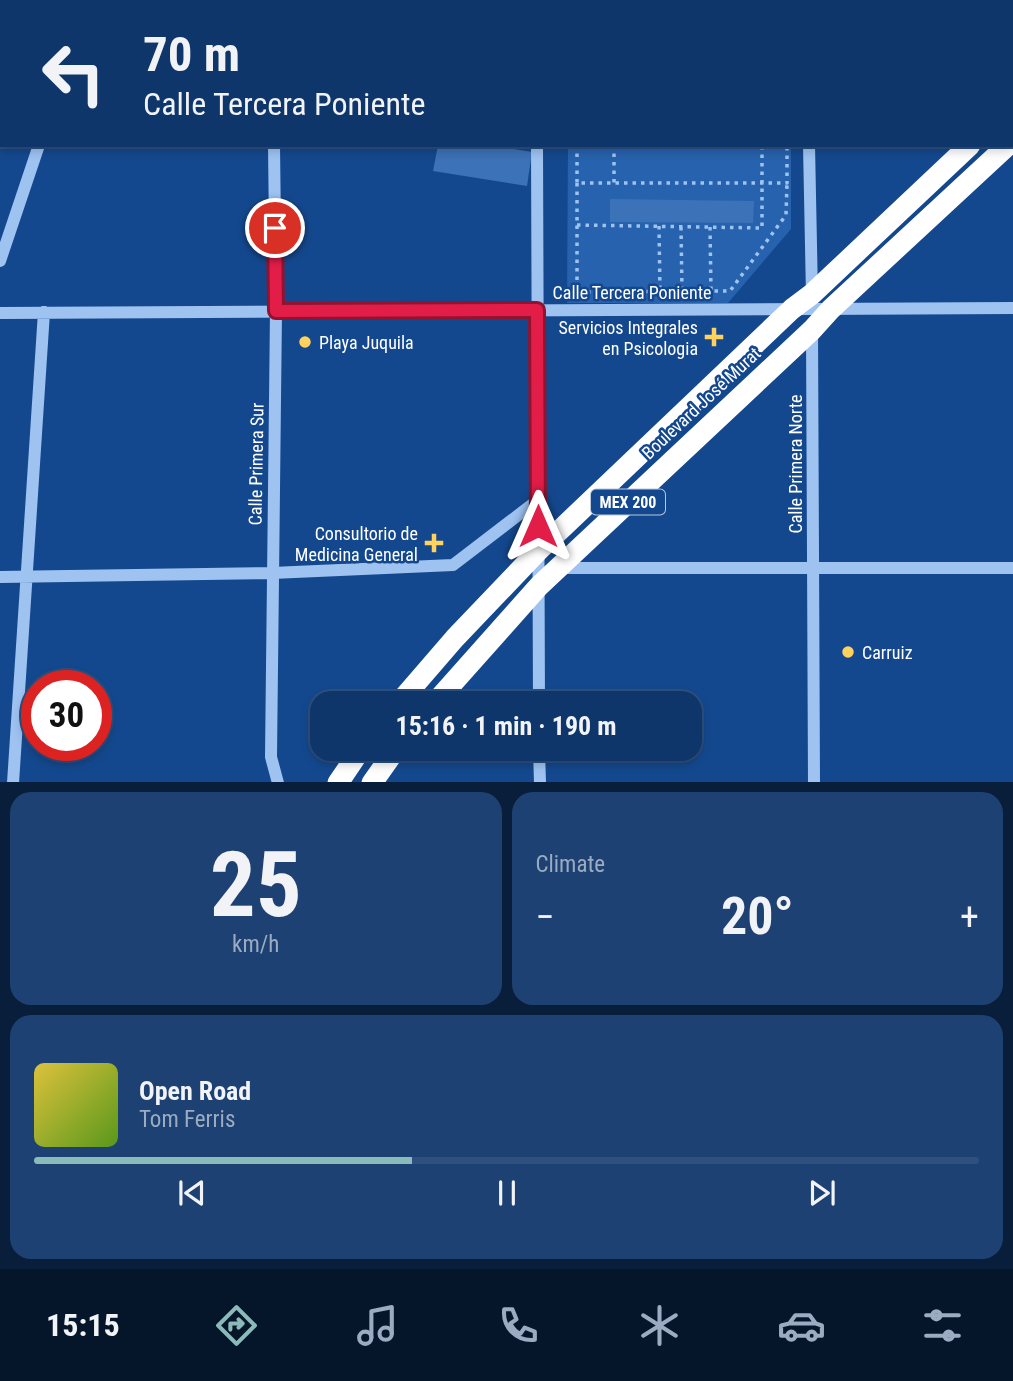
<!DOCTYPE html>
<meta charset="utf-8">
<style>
:root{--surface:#0f366a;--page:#1d4172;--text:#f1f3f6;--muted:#9babc1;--line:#2f507e;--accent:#8bbbb9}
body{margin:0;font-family:"Roboto Condensed",sans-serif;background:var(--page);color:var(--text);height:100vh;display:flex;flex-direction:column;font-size:26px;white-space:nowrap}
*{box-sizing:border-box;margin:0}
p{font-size:23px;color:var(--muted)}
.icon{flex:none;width:38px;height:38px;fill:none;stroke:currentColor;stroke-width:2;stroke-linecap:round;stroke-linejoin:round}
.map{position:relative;height:782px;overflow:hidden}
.details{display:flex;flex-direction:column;gap:10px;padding:10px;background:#081e3a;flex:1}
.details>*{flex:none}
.hud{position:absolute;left:0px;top:0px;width:1013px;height:147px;box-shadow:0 4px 10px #0003,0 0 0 2px var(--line);background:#0f366a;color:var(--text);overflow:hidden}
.speed{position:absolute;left:21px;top:670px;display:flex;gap:14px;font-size:35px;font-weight:700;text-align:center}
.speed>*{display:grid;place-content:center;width:91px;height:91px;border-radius:50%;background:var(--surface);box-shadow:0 4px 10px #0003,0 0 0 2px var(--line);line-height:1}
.speed .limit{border:10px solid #d22;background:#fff;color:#111}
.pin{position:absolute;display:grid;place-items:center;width:60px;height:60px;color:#fff;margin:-30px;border:4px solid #fff;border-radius:50%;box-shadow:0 2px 7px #0007}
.me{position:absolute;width:77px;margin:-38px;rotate:0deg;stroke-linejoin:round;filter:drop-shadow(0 0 5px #0008)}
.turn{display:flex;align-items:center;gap:24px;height:147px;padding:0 28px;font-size:32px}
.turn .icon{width:91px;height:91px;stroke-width:2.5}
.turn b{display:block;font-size:49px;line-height:60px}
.big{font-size:52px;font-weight:700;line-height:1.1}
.details .widget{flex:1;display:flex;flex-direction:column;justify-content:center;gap:10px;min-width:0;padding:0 24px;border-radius:21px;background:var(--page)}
.details .dial{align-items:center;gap:0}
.dial b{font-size:91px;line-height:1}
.song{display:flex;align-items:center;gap:21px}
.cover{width:84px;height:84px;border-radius:10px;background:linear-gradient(135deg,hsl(50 70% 55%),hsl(90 70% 35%))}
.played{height:7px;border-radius:4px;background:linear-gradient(90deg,var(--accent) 40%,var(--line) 40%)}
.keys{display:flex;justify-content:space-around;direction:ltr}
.heat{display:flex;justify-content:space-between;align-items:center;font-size:38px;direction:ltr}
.details .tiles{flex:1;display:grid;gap:10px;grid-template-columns:1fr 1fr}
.widget:last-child{grid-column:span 2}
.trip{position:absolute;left:310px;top:691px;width:392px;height:70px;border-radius:21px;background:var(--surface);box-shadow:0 4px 10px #0003,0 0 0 2px var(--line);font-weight:700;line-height:70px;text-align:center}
.dock{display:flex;height:112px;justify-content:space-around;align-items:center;background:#06162a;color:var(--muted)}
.dock .icon{width:49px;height:49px}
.dock .current{color:var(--accent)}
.dock b{font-size:32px;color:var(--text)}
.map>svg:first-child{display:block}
.green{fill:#2662ad}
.building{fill:#3c72b7}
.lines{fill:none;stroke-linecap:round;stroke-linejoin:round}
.path{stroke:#9ec3f1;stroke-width:3.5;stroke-dasharray:3.5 5;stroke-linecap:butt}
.minor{stroke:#9ec3f1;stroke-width:12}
.highway{stroke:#fff;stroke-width:21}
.route-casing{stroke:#92132f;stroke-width:18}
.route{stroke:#e11d48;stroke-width:12}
.poi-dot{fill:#ffd15d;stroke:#14488e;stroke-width:2.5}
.labels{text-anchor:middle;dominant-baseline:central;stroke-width:5;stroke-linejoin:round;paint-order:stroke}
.shield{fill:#14488e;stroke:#b8c8dd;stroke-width:2}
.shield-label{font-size:16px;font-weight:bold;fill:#fff}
.street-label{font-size:18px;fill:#fff;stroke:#14488e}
.poi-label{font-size:18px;fill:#fff;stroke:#14488e;text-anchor:end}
</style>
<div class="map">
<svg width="1013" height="783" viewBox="0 0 1013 783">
<rect width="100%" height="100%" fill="#14488e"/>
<path class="green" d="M568,0H791V2H568Z
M568,145H791V229L728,303H567Z"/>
<path class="building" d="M438,145H490L532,152L527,186L433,171Z
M610,199L754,201L753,223L610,222Z"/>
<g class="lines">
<path class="path" d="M673,0V2
M713,0V2
M759,0V2
M578,2V0
M606,2V0
M788,2V0
M577,145V183H787V145
M614,145V183
M577,183V292L730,291L786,215L787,183
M577,225L762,228V145
M659,226L660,292
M681,227L682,291
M710,227L711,291"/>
<path class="minor" d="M272,0V2
M536,0V2
M807,0L808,2
M145,2L148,0
M274,145L276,311L271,757L278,783
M537,145L539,704
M809,145L812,296
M0,261L39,145
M0,313L1013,308
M812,328L814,783
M558,568H1013
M0,577L272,573L453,565L538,500
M539,749L540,783
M13,783L44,312"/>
<path class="highway" d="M1012,106L1013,105
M398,704L455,638L538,551L792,309L812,294L970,145
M434,704L539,586L812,330L831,309L1008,145
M338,783L361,749
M372,783L396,749"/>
</g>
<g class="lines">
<g class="route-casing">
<path id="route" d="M275,228L276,311L537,310L538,526"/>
</g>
<use href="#route" class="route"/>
</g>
<g class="poi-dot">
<path d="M710.5 326.5h7v7h7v7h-7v7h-7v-7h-7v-7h7z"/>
<circle cx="305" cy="342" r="7"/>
<path d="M430.5 532.5h7v7h7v7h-7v7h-7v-7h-7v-7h7z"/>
<circle cx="848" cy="652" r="7"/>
</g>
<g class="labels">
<rect class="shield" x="591" y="489.5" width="74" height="25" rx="5"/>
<g class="shield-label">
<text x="628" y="502">MEX 200</text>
</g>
<g class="street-label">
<text x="632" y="292">Calle Tercera Poniente</text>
<text transform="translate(701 403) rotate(-43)">Boulevard José Murat</text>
<text transform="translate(256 464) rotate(-89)">Calle Primera Sur</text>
<text transform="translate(795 464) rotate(-90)">Calle Primera Norte</text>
</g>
<g class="poi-label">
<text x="698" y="327">Servicios Integrales<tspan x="698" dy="21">en Psicologia</tspan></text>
<text x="319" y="342" text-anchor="start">Playa Juquila</text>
<text x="418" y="533">Consultorio de<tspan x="418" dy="21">Medicina General</tspan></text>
<text x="862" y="652" text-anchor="start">Carruiz</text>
</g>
</g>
</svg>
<div class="speed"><div class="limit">30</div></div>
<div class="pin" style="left:275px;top:228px;background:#d93025"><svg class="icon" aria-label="arrive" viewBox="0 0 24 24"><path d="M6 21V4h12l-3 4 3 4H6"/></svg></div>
<svg class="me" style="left:538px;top:526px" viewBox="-20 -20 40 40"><path d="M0-17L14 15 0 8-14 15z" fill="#e11d48" stroke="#fff" stroke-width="4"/></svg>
<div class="trip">15:16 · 1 min · 190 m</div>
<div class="hud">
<div class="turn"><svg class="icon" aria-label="left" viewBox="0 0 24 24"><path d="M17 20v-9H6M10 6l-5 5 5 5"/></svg><div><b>70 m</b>Calle Tercera Poniente</div></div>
</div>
</div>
<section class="details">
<div class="tiles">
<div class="widget dial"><b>25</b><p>km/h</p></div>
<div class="widget"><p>Climate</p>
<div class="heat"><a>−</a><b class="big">20°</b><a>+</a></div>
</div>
<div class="widget">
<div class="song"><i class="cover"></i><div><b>Open Road</b><p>Tom Ferris</p></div></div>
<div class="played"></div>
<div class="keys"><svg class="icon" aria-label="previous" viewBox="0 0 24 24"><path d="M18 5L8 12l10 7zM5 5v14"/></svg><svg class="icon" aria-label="pause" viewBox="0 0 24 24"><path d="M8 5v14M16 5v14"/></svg><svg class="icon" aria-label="next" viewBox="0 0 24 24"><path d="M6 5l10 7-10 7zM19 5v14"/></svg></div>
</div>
</div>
</section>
<nav class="dock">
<b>15:15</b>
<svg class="icon current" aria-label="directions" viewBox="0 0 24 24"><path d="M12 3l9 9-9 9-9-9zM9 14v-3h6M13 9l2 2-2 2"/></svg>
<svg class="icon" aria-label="music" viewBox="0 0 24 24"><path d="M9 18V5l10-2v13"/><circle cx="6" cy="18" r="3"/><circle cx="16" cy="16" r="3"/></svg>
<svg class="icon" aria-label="phone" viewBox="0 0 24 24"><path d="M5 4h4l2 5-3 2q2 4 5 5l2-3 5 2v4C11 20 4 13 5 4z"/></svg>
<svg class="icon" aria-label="climate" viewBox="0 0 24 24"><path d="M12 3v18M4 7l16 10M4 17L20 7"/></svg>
<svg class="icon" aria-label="car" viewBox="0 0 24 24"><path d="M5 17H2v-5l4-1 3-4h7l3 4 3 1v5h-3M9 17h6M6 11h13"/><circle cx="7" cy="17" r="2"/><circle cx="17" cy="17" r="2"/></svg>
<svg class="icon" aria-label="filters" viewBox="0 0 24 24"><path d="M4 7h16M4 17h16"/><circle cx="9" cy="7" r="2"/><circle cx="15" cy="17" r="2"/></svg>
</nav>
